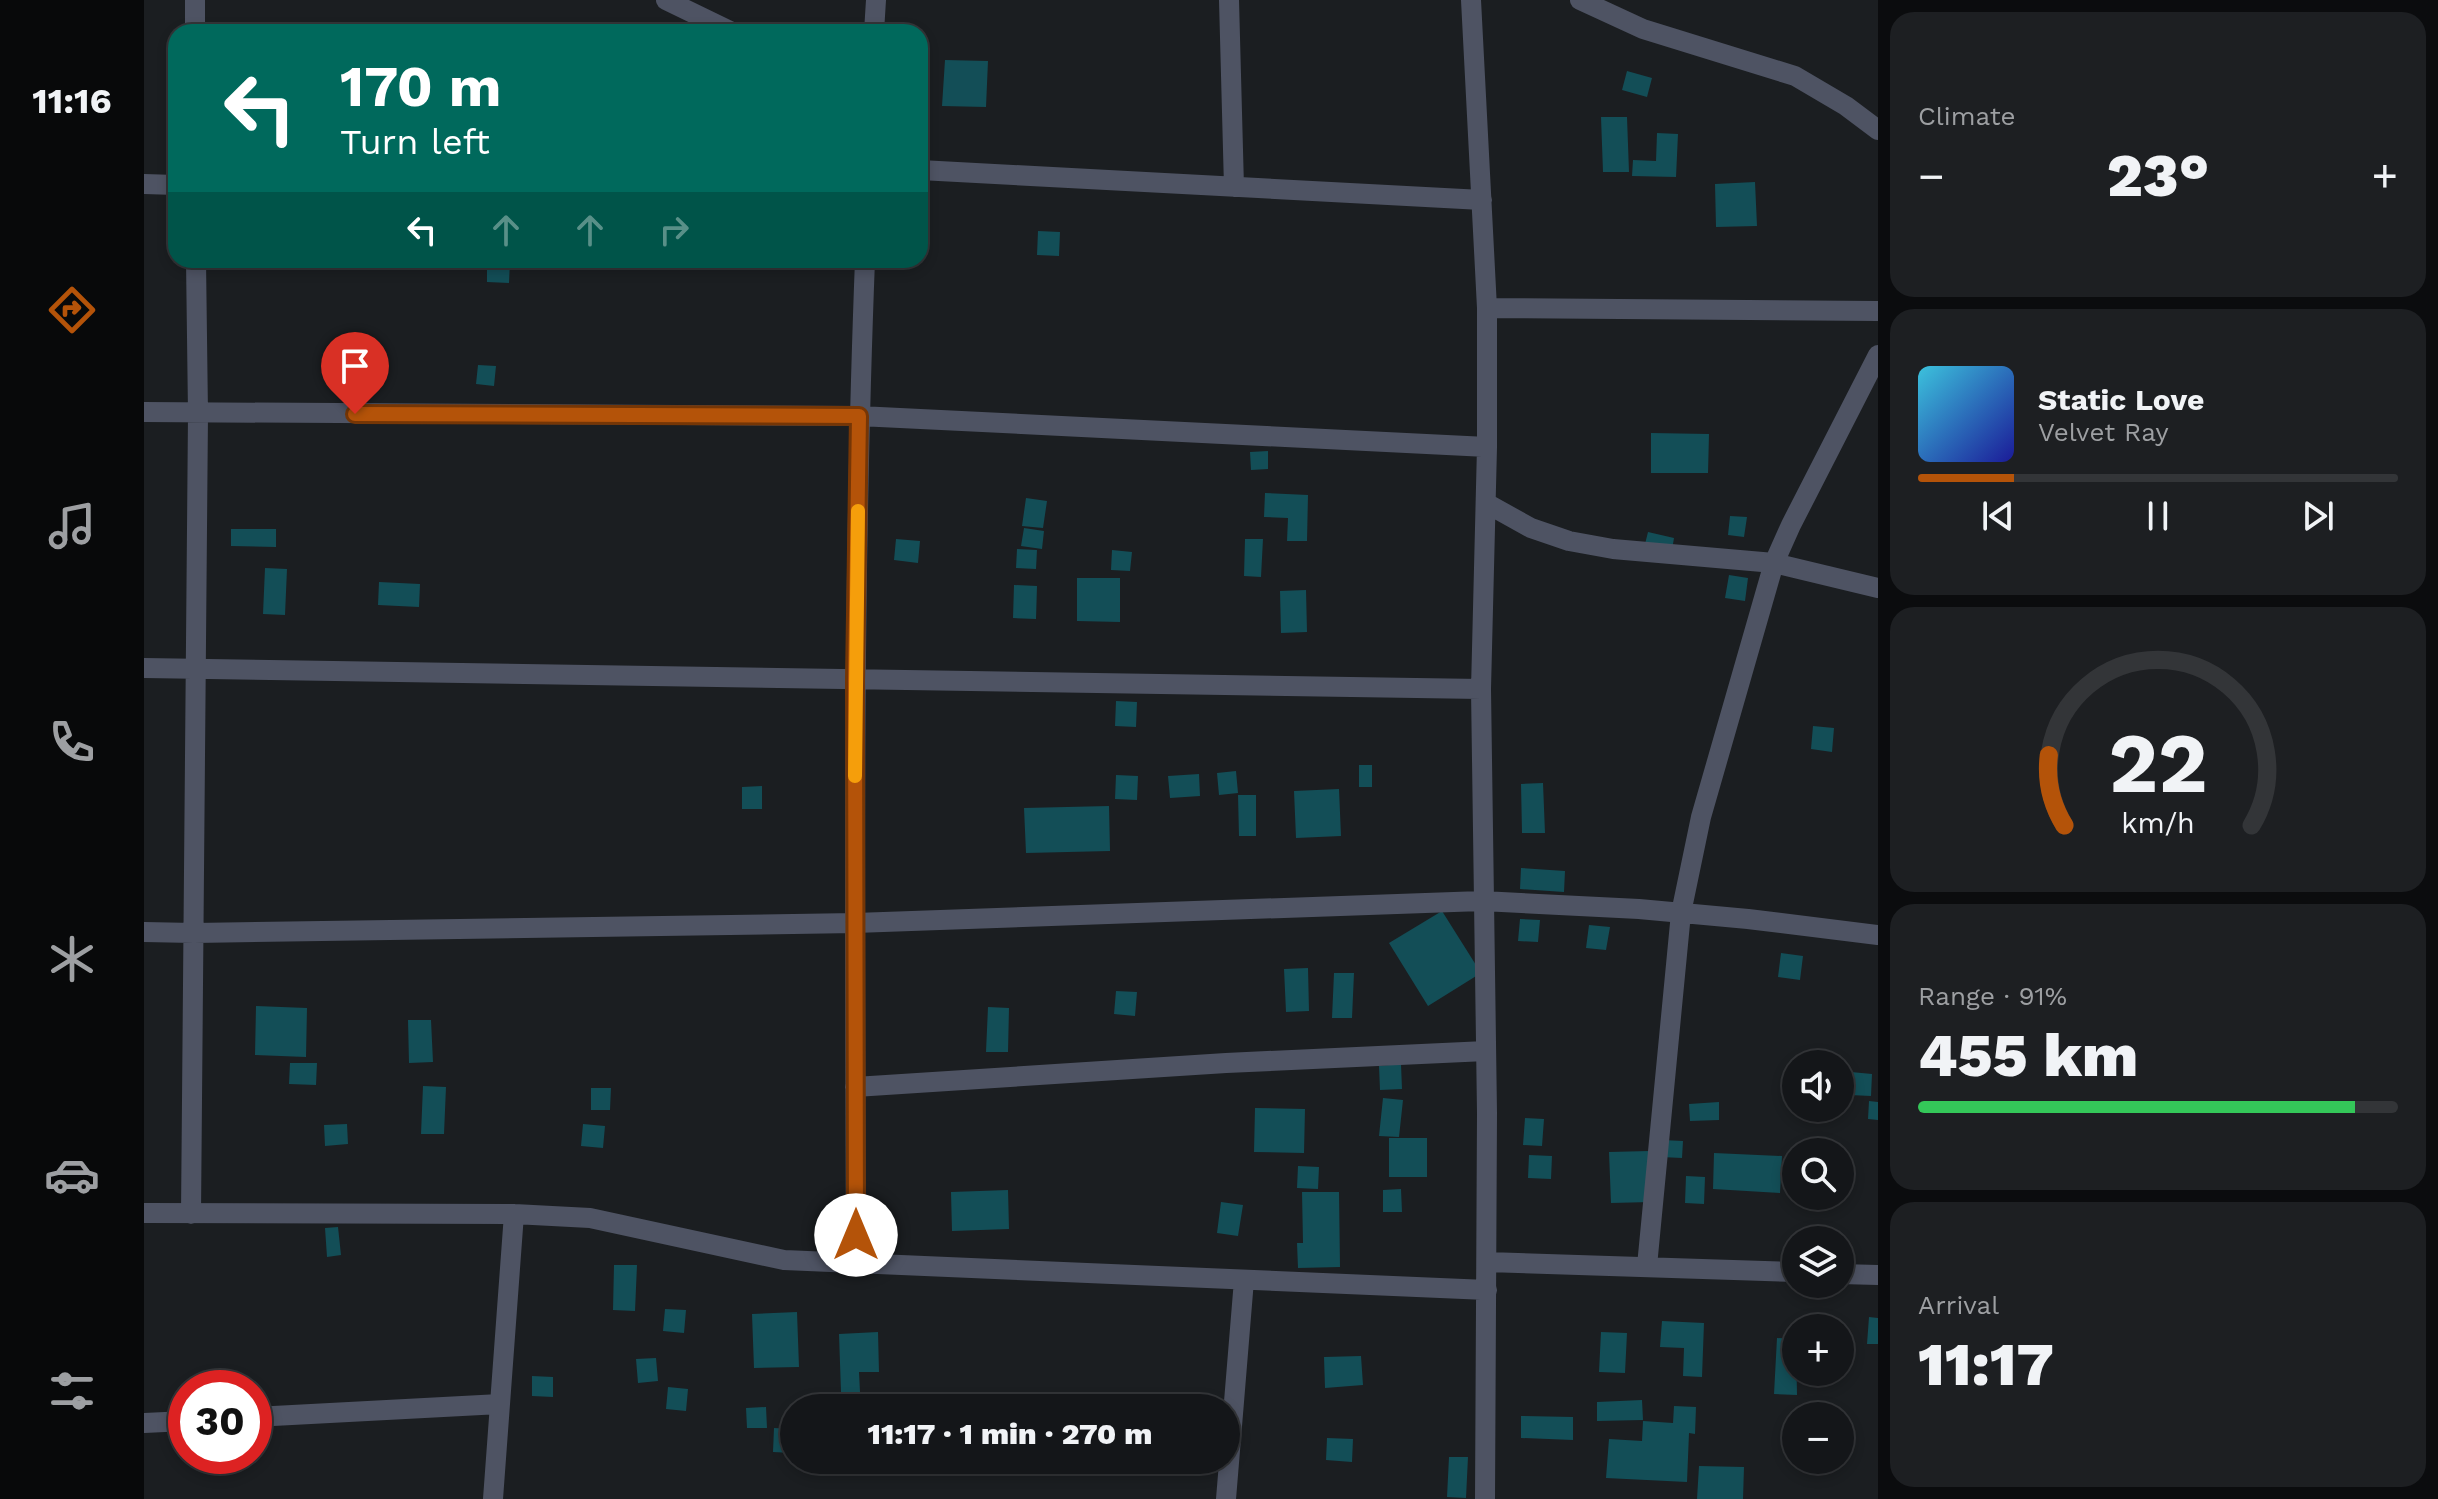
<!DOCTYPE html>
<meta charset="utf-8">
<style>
:root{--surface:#141619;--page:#1d1f22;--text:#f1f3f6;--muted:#9d9fa2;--line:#333538;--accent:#b45309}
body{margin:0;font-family:"Work Sans",sans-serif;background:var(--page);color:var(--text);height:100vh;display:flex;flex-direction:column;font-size:30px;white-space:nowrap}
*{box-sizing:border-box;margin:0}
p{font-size:26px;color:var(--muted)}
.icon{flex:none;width:44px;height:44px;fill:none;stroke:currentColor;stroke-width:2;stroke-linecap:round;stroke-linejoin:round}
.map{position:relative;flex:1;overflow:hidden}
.side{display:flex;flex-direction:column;gap:12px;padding:12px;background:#0b0c0e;width:560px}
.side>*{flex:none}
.top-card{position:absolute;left:24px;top:24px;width:760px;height:244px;border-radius:24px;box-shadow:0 4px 12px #0003,0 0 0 2px var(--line);background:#00695c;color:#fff;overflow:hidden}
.tools{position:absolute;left:1638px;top:1050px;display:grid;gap:16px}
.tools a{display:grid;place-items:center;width:72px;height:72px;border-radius:50%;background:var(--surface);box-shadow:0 4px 12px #0003,0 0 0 2px var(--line);font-size:40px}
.speed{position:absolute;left:24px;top:1370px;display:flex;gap:16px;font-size:40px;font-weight:700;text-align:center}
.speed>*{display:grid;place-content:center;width:104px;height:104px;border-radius:50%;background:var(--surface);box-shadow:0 4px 12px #0003,0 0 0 2px var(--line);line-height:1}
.speed .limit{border:12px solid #d22;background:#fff;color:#111}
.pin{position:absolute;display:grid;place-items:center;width:68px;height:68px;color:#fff;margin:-82px -34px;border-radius:50% 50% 50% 0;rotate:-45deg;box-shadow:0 0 8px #0007}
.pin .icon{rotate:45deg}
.me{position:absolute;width:88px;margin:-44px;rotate:0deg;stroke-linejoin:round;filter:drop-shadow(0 0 6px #0008)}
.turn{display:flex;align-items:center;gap:28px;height:168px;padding:0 40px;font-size:36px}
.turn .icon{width:104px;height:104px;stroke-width:2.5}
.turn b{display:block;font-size:56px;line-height:68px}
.lanes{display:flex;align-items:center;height:76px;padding:0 40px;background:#0003;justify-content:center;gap:40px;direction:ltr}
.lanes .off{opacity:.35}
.big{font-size:60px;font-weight:800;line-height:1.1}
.side .tile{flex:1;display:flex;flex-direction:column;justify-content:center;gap:12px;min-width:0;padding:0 28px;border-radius:24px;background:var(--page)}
.side .dial{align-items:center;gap:0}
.dial svg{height:208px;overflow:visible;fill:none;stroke:var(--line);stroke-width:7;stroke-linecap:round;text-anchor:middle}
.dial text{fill:var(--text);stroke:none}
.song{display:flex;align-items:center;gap:24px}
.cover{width:96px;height:96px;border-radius:12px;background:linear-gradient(135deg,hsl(190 70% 55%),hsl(240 70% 35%))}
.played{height:8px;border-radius:4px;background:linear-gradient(90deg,var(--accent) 20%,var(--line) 20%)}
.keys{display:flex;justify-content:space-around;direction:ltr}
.heat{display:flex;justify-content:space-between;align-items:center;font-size:44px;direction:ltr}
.charge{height:12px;border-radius:6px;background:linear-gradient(90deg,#34c759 91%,var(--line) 0)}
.trip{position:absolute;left:636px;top:1394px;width:460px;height:80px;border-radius:40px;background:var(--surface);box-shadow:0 4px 12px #0003,0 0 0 2px var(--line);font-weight:800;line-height:80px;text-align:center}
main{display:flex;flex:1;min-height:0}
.tabs{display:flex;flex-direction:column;width:144px;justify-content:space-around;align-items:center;background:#08090a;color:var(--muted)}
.tabs .icon{width:56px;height:56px}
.tabs .current{color:var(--accent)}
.tabs b{font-size:36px;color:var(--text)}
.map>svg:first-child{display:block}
.building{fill:#134e57}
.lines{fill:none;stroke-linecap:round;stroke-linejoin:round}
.street{stroke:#4e5363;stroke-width:20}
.route-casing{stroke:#753606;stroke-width:20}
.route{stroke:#b45309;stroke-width:14}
.slow{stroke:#f59e0b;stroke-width:14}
</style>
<main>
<nav class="tabs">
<b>11:16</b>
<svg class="icon current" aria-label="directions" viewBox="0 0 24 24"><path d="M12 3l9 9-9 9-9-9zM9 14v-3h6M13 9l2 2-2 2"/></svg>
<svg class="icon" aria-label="music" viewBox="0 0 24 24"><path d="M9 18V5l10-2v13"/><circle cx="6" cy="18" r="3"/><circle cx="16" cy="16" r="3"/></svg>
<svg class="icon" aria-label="phone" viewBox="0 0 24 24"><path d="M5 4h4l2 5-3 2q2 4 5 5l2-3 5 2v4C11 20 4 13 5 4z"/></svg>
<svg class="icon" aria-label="climate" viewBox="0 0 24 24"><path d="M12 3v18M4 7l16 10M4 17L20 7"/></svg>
<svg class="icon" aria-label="car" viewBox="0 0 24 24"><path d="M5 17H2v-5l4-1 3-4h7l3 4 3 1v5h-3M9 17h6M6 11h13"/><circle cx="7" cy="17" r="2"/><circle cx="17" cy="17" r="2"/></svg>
<svg class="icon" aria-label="filters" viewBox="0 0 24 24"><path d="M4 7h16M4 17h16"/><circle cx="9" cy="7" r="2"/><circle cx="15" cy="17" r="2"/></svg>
</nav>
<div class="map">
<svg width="1734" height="1499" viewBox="0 0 1734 1499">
<rect width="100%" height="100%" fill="#1b1e21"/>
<path class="building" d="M801,60L844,61L842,107L798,106Z
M1483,71L1508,78L1503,97L1478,90Z
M1457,117H1483L1485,172H1459Z
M1513,133L1534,134L1532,177L1488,176L1489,160L1512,161Z
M1611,182L1613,226L1572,227L1571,184Z
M894,231L916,232L915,256L893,255Z
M343,261H366L365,283L343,282Z
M334,365L352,366L350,386L332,384Z
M1507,433L1565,434L1564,473H1507Z
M1124,451V469L1107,470L1106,452Z
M1121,493L1164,495L1163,541H1143L1144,518L1120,517Z
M882,498L903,501L899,528L878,526Z
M1586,516L1603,517L1600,537L1584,535Z
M880,528L900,531L898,549L877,546Z
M87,529H132V547L87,546Z
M1504,532L1530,538L1528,550L1501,544Z
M752,539L776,541L774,563L750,560Z
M1101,539H1119L1117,577L1100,576Z
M873,549L893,550L892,569L872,568Z
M968,550L988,552L986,571L967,570Z
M121,568L143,569L141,615L119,614Z
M1585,575L1604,578L1601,601L1581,598Z
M933,578H976V622L933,621Z
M235,582L276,584L275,607L234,605Z
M870,585L893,586L892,619L869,618Z
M1162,590L1163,632L1137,633L1136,591Z
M972,701L993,702L992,727L971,726Z
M1669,726L1690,728L1688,752L1667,749Z
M1215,765H1228V787H1215Z
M1092,771L1094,793L1075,795L1073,773Z
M1055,774L1056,796L1026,798L1024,776Z
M972,775L994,776L993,800L971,799Z
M1399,783L1401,833H1378L1377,784Z
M618,786V809H598V787Z
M1195,789L1197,836L1152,838L1150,791Z
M1094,795H1112V836H1095Z
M965,806L966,851L882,853L880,808Z
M1377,868L1421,871L1420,892L1376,889Z
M1298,911L1337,973L1284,1006L1245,943Z
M1376,919L1396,920L1394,942L1374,941Z
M1445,925L1466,927L1462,950L1442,948Z
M1637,953L1659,956L1656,980L1634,977Z
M1164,968L1165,1011L1142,1012L1140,969Z
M1190,973H1210L1208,1018H1188Z
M972,991L993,992L991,1016L970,1014Z
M112,1006L163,1008L162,1057L111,1055Z
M844,1007L865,1008L864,1052H842Z
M264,1020H287L289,1062L265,1063Z
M146,1063H173L172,1085L145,1084Z
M1257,1064L1258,1089L1236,1090L1235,1066Z
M1707,1072L1728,1074L1727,1096L1706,1095Z
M279,1086L302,1087L300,1134H277Z
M447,1088H467L466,1110H447Z
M1239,1098L1259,1100L1255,1137L1235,1136Z
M1725,1101L1734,1102V1120L1724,1119Z
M1575,1102V1120L1546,1121L1545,1104Z
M1111,1108L1161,1109L1160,1153L1110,1152Z
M1381,1118L1400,1119L1398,1146L1379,1145Z
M203,1124L204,1144L181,1146L180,1125Z
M439,1124L461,1126L459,1148L437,1146Z
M1245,1138H1283V1177H1245Z
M1518,1140L1539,1141L1538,1158L1517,1157Z
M1505,1151L1507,1202L1467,1203L1465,1152Z
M1570,1153L1638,1156L1636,1193L1569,1189Z
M1385,1155L1408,1156L1407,1179L1384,1178Z
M1154,1166L1175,1167L1174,1189L1153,1188Z
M1542,1176L1561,1177L1560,1204L1541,1203Z
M1257,1189L1258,1212H1239V1190Z
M864,1190L865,1229L808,1231L807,1192Z
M1158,1192H1195L1196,1267L1154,1268L1153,1243H1159Z
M1077,1202L1099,1205L1094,1236L1073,1233Z
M194,1227L197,1255L183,1257L181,1228Z
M470,1265H493L491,1311L469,1310Z
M521,1309L542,1310L540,1333L519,1331Z
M653,1312L655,1367L610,1368L608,1314Z
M1725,1317L1734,1318V1344H1723Z
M1518,1321L1560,1323L1558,1377L1539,1376L1540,1348L1516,1347Z
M734,1332L735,1372H715L716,1392H697L695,1334Z
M1457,1332L1483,1333L1481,1373L1455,1372Z
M1633,1338L1652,1339L1653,1395L1630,1394Z
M1217,1356L1219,1385L1181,1388L1180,1357Z
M512,1358L514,1381L494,1383L492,1359Z
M388,1376L409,1377V1397L388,1396Z
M524,1387L544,1389L542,1411L522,1409Z
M1498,1400L1499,1420L1453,1421V1402Z
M1530,1406L1552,1407L1551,1434L1545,1433L1543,1482L1462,1478L1465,1439L1498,1441L1499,1421L1529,1423Z
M622,1407L623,1428H603L602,1408Z
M1377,1416L1429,1417V1440L1377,1438Z
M630,1428L649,1429L648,1453L629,1452Z
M1183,1438L1209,1439L1208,1462L1182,1460Z
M1305,1457H1324L1322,1498L1303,1497Z
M1555,1466L1600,1467L1599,1499H1553Z"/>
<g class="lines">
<path class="street" d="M522,0L588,32
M1085,0L1090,187
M1327,0L1343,308V447L1337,689L1343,1113L1341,1499
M1436,0L1499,29L1651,76L1702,106L1734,130
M51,32V0
M730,32L732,0
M776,170L1338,200
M0,184L32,185
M1343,308L1734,311
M0,412L715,416L1343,447
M1342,503L1387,528L1425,541L1469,549L1630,563L1734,588
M0,668L1337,689
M0,932L50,933L711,923L1338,901L1495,909L1604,919L1734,935
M711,1087L1082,1063L1342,1051
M0,1213L370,1214L446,1218L640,1260L1343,1290
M47,1214L54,414L52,260
M1343,1262L1652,1272
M712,1264C711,929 708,595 721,260
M1503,1266L1537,913L1557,817L1630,563L1647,525L1734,355
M1696,1274L1734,1275
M110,1417L356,1404
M0,1423L42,1421
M349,1499L370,1214
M1082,1499L1100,1280"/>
</g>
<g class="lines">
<g class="route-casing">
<path id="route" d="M211,414L715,416L711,680L712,1235"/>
</g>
<use href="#route" class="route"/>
<path class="slow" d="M711,776L714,511"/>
</g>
</svg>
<div class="tools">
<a><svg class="icon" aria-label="sound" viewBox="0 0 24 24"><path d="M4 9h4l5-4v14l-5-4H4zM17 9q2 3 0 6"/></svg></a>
<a><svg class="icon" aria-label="search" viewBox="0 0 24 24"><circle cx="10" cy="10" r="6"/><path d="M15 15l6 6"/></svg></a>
<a><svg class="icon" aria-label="layers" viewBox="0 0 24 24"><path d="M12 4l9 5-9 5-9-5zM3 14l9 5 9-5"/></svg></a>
<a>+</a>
<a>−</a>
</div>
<div class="speed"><div class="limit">30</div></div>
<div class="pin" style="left:211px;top:414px;background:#d93025"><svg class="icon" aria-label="arrive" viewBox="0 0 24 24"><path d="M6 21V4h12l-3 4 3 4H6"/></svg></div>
<svg class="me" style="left:712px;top:1235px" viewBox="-20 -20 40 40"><circle r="19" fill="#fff"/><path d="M0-13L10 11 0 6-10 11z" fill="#b45309"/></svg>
<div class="trip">11:17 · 1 min · 270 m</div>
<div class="top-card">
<div class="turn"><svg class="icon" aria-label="left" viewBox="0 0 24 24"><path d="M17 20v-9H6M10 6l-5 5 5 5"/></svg><div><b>170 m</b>Turn left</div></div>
<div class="lanes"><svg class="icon" aria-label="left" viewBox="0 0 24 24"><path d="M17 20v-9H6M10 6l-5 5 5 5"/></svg><svg class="icon off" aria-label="ahead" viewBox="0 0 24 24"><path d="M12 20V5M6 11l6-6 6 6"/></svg><svg class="icon off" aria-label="ahead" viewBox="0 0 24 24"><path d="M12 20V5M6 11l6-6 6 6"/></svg><svg class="icon off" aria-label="right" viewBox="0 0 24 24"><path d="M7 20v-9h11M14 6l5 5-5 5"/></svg></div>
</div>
</div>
<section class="side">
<div class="tile"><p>Climate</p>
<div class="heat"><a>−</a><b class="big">23°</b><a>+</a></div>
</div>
<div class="tile">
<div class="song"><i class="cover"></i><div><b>Static Love</b><p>Velvet Ray</p></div></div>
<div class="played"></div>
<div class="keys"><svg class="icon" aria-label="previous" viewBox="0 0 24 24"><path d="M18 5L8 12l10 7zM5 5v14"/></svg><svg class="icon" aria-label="pause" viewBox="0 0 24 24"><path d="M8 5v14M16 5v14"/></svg><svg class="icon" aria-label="next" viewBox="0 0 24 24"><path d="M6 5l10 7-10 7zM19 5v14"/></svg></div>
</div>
<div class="tile dial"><svg viewBox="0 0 100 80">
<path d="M14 69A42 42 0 1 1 86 69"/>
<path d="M14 69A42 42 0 0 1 8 42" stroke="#b45309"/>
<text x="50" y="56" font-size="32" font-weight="700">22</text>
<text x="50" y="72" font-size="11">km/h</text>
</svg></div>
<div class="tile"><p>Range · 91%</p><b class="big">455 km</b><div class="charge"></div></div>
<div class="tile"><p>Arrival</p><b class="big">11:17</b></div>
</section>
</main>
